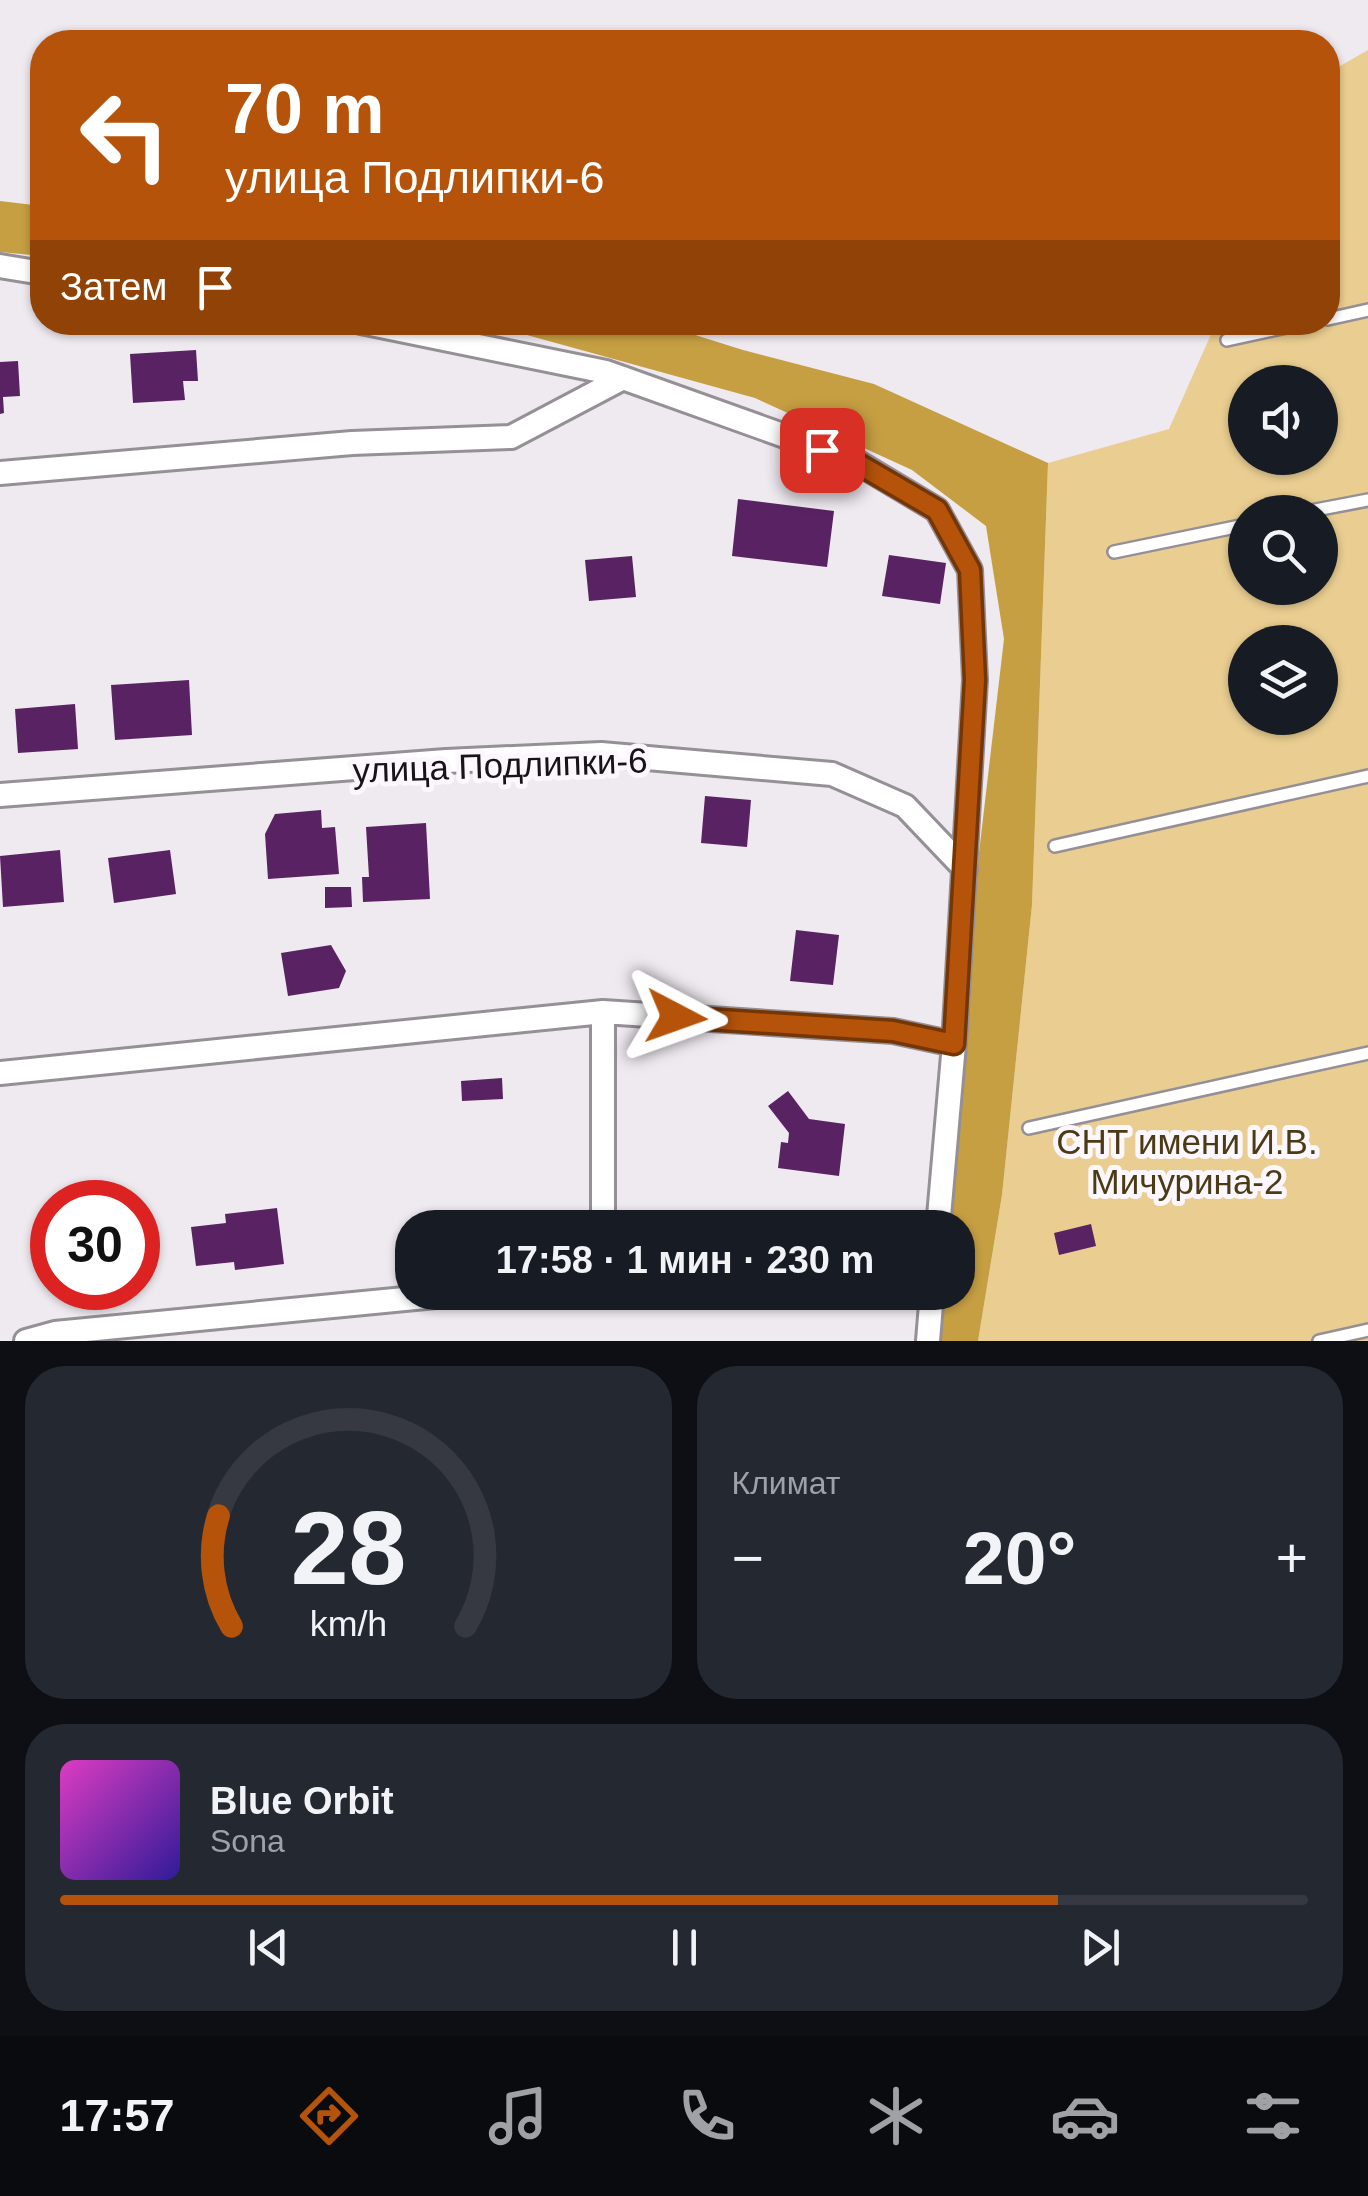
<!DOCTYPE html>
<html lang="ru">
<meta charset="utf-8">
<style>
:root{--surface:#171b24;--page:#242831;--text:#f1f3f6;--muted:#9ea1a6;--line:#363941;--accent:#b45309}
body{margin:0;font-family:Arial,sans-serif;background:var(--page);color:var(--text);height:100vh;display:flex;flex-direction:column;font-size:38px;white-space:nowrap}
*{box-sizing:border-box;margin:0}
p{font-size:32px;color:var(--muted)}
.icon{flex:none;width:55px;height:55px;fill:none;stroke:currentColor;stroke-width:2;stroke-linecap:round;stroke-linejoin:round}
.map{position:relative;height:1341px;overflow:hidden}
.panel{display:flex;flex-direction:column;gap:25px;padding:25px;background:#0d0f14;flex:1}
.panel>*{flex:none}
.top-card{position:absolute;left:30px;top:30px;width:1310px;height:305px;border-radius:40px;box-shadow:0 2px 8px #0004;background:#b45309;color:#fff;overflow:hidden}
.buttons{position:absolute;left:1228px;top:365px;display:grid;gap:20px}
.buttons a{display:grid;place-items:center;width:110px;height:110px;border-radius:50%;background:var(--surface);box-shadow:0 2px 8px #0004;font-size:50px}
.speed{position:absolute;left:30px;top:1180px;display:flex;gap:20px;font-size:50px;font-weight:700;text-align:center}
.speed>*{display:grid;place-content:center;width:130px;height:130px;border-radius:50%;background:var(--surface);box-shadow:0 2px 8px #0004;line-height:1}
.speed .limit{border:15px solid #d22;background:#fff;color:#111}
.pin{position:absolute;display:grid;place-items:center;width:85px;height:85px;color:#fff;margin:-42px;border-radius:20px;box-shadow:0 5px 15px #0006}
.me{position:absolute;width:110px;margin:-55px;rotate:94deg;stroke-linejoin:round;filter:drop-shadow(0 0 8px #0008)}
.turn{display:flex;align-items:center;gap:35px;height:210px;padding:0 30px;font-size:45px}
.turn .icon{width:130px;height:130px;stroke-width:2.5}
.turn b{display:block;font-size:70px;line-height:85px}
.then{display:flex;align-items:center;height:95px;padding:0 30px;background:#0003;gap:20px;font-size:38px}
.big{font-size:75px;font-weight:700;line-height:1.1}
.panel .card{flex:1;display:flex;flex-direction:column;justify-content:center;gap:15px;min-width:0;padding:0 35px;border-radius:40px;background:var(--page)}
.panel .dial{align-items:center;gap:0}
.dial svg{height:260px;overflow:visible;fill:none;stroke:var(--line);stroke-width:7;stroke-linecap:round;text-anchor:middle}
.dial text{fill:var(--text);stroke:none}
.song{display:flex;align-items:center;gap:30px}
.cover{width:120px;height:120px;border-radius:15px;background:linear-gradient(135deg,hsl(310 70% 55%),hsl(250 70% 35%))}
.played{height:10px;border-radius:5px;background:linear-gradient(90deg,var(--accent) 80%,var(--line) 80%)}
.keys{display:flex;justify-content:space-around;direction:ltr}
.heat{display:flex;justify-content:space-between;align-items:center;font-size:55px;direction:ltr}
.panel .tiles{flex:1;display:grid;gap:25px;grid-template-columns:1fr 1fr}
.card:last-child{grid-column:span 2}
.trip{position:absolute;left:395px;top:1210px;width:580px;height:100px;border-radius:40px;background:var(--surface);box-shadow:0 2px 8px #0004;font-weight:700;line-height:100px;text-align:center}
.menu{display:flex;height:160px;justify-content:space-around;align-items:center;background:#090b0e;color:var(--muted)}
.menu .icon{width:70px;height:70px}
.menu .selected{color:var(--accent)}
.menu b{font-size:45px;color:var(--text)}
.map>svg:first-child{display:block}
.green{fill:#eace91;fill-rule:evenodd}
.forest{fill:#c69f43}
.building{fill:#592262}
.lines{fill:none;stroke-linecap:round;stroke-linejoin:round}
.service-casing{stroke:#958f96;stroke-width:16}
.minor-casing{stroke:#958f96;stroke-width:28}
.service{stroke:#fff;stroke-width:11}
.minor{stroke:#fff;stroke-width:22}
.route-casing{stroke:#753606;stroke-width:25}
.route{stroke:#b45309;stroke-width:18}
.labels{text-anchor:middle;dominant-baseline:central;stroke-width:10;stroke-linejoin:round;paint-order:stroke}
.street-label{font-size:35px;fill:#161416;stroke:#fcf6fd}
.park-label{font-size:35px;fill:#4b3b14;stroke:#fcf6fd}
</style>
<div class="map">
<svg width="1368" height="1341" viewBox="0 0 1368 1341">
<rect width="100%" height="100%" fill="#efe9f0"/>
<path class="green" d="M1368,50V1341H978L1002,1195L1032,905L1048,463L1169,429L1216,323L1328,322V73ZM1245,382H1320V458H1245ZM1245,512H1320V588H1245ZM1245,642H1320V718H1245Z"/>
<path class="forest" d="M0,201L42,206V256L0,252Z
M456,323H657L743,350L874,384L1048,463L1032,905L1002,1195L978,1341H940L945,1293L958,1292V1228L950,1227L973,904L1004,639L986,526L912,470L755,398L516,332Z"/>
<path class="building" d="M196,350L198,381H183L185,400L133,403L130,354Z
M18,361L20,396L3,397L4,413L0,414V362Z
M738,499L834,511L827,567L732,556Z
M889,555L946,563L940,604L882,596Z
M632,556L636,597L589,601L585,560Z
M189,680L192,735L115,740L111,685Z
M75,704L78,749L18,753L15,709Z
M705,796L751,800L747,847L701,843Z
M321,810L322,828L335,827L339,874L268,879L265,834L275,814Z
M426,823L430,899L363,902L362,877H369L366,827Z
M60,850L64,902L3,907L0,856Z
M170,850L176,894L114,903L108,858Z
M325,887H351L352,907L325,908Z
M796,930L839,935L833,985L790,981Z
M331,945L346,971L339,988L288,996L281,953Z
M502,1078L503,1099L462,1101L461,1081Z
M788,1091L809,1119L845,1124L839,1176L778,1168L781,1142L788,1143L789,1133L768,1106Z
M277,1208L284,1264L235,1270L234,1262L196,1266L191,1227L226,1223L225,1214Z
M1091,1224L1096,1246L1059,1255L1054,1233Z"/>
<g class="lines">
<g class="service-casing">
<path id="service" d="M1328,319L1368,310
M1227,340L1309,322
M1305,512L1368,500
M1114,552L1245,525
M1055,846L1368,776
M1029,1128L1368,1053
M1319,1341L1368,1330"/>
</g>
<g class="minor-casing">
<path id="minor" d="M0,266L42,273
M361,322L606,372L855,461L937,510L970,570L975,680L954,1044L938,1228
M0,473L352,443L511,437L623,378
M0,795L446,761L601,754L832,774L905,806L965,869
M603,1012V1228
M0,1073L603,1012L893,1031L954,1044
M26,1341L55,1333L477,1292
M928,1341L932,1292"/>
</g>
<use href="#service" class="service"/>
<use href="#minor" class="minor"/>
</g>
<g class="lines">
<g class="route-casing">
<path id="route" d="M676,1017L893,1031L954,1044L975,680L970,570L937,510L855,462L822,450"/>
</g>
<use href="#route" class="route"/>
</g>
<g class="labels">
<g class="street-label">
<text transform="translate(500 765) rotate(-2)">улица Подлипки-6</text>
</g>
<g class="park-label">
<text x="1187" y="1141">СНТ имени И.В.<tspan x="1187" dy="40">Мичурина-2</tspan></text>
</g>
</g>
</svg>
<div class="buttons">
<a><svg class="icon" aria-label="sound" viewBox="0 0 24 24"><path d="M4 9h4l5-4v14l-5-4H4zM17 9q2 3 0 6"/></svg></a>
<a><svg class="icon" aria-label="search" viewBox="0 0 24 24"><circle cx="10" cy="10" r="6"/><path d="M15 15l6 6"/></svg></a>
<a><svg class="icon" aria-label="layers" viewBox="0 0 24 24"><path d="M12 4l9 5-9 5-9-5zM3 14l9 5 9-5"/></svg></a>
</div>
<div class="speed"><div class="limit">30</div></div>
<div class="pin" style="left:822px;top:450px;background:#d93025"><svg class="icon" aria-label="arrive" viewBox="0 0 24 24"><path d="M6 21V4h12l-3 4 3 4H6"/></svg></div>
<svg class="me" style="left:676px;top:1017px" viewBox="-20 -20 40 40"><path d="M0-17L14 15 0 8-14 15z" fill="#b45309" stroke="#fff" stroke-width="4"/></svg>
<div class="trip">17:58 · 1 мин · 230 m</div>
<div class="top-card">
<div class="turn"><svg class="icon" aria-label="left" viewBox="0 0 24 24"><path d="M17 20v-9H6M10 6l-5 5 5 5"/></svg><div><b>70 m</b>улица Подлипки-6</div></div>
<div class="then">Затем<svg class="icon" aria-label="arrive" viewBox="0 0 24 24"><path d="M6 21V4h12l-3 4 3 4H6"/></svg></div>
</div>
</div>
<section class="panel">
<div class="tiles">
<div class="card dial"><svg viewBox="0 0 100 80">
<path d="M14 69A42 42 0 1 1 86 69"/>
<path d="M14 69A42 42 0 0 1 10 35" stroke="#b45309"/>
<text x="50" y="56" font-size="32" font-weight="700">28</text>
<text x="50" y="72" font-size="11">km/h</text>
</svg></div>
<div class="card"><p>Климат</p>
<div class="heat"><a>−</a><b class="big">20°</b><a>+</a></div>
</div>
<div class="card">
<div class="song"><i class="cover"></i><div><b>Blue Orbit</b><p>Sona</p></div></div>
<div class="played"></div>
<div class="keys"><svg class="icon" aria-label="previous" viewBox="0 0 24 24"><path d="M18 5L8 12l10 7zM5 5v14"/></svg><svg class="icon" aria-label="pause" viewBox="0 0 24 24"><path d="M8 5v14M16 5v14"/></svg><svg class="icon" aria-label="next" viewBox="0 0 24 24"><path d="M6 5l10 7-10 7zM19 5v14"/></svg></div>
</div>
</div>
</section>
<nav class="menu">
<b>17:57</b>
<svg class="icon selected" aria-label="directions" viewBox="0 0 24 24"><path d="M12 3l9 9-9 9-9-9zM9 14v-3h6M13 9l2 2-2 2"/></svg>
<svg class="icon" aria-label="music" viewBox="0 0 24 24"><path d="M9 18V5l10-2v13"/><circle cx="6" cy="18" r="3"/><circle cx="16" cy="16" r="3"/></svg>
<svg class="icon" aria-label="phone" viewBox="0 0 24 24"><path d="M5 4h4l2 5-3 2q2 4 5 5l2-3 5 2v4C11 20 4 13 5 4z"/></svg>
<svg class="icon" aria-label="climate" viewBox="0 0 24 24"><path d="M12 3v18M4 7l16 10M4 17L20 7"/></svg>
<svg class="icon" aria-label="car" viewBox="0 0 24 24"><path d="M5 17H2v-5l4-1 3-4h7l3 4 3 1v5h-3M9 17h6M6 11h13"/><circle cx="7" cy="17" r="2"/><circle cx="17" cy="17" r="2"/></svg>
<svg class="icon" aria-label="filters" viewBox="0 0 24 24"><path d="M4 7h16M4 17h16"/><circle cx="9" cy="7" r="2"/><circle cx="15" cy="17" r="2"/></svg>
</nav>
